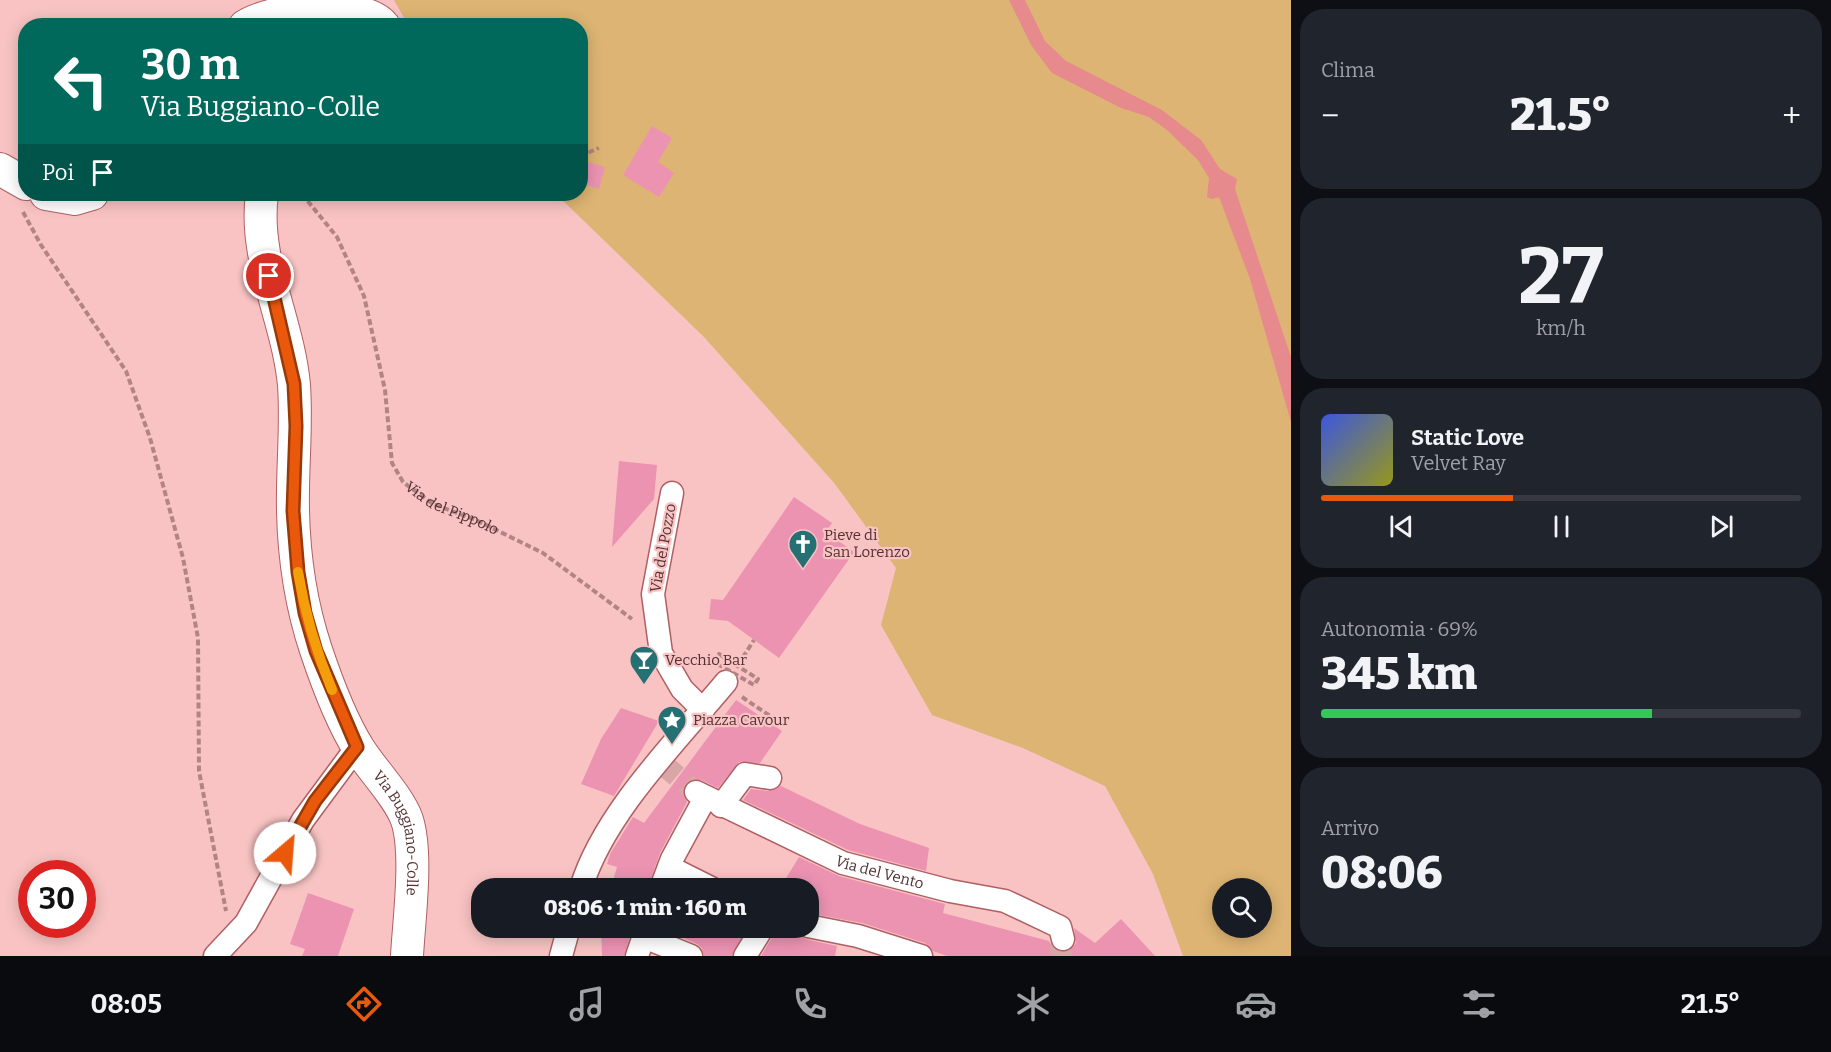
<!DOCTYPE html>
<html lang="it">
<meta charset="utf-8">
<style>
:root{--surface:#171b24;--page:#20242c;--text:#f1f3f6;--muted:#9ea1a6;--line:#363941;--accent:#ea580c}
body{margin:0;font-family:Bitter,serif;background:var(--page);color:var(--text);height:100vh;display:flex;flex-direction:column;font-size:22px;white-space:nowrap}
*{box-sizing:border-box;margin:0}
p{font-size:20px;color:var(--muted)}
.icon{flex:none;width:33px;height:33px;fill:none;stroke:currentColor;stroke-width:2;stroke-linecap:round;stroke-linejoin:round}
.map{position:relative;flex:1;overflow:hidden}
.drawer{display:flex;flex-direction:column;gap:9px;padding:9px;background:#0d0f14;width:540px}
.drawer>*{flex:none}
.banner{position:absolute;left:18px;top:18px;width:570px;height:183px;border-radius:24px;box-shadow:0 3px 15px #0003;background:#00695c;color:#fff;overflow:hidden}
.buttons{position:absolute;left:1212px;top:878px;display:grid;gap:12px}
.buttons a{display:grid;place-items:center;width:60px;height:60px;border-radius:50%;background:var(--surface);box-shadow:0 3px 15px #0003;font-size:30px}
.speed{position:absolute;left:18px;top:860px;display:flex;gap:12px;font-size:30px;font-weight:700;text-align:center}
.speed>*{display:grid;place-content:center;width:78px;height:78px;border-radius:50%;background:var(--surface);box-shadow:0 3px 15px #0003;line-height:1}
.speed .limit{border:9px solid #d22;background:#fff;color:#111}
.pin{position:absolute;display:grid;place-items:center;width:51px;height:51px;color:#fff;margin:-26px;border:3px solid #fff;border-radius:50%;box-shadow:0 2px 6px #0007}
.me{position:absolute;width:66px;margin:-33px;rotate:27deg;stroke-linejoin:round;filter:drop-shadow(0 0 4px #0008)}
.turn{display:flex;align-items:center;gap:21px;height:126px;padding:0 24px;font-size:27px}
.turn .icon{width:78px;height:78px;stroke-width:2.5}
.turn b{display:block;font-size:42px;line-height:51px}
.then{display:flex;align-items:center;height:57px;padding:0 24px;background:#0003;gap:12px;font-size:22px}
.big{font-size:45px;font-weight:800;line-height:1.1}
.drawer .card{flex:1;display:flex;flex-direction:column;justify-content:center;gap:9px;min-width:0;padding:0 21px;border-radius:24px;background:var(--page)}
.drawer .dial{align-items:center;gap:0}
.dial b{font-size:78px;line-height:1}
.song{display:flex;align-items:center;gap:18px}
.cover{width:72px;height:72px;border-radius:9px;background:linear-gradient(135deg,hsl(230 70% 55%),hsl(60 70% 35%))}
.played{height:6px;border-radius:3px;background:linear-gradient(90deg,var(--accent) 40%,var(--line) 40%)}
.keys{display:flex;justify-content:space-around;direction:ltr}
.heat{display:flex;justify-content:space-between;align-items:center;font-size:33px;direction:ltr}
.charge{height:9px;border-radius:4px;background:linear-gradient(90deg,#34c759 69%,var(--line) 0)}
.trip{position:absolute;left:471px;top:878px;width:348px;height:60px;border-radius:24px;background:var(--surface);box-shadow:0 3px 15px #0003;font-weight:800;line-height:60px;text-align:center}
.tab-bar{display:flex;height:96px;justify-content:space-around;align-items:center;background:#090b0e;color:var(--muted)}
.tab-bar .icon{width:42px;height:42px}
.tab-bar .selected{color:var(--accent)}
.tab-bar b{font-size:27px;color:var(--text)}
main{display:flex;flex:1;min-height:0}
.map>svg:first-child{display:block}
.green{fill:#ddb473;fill-rule:evenodd}
.water{fill:#e78a8e}
.building{fill:#ec93b2}
.lines{fill:none;stroke-linecap:round;stroke-linejoin:round}
.street-tunnel{stroke:#d8a6a6;stroke-width:22;stroke-dasharray:22 11;stroke-linecap:butt}
.street-casing{stroke:#b05f63;stroke-width:25}
.secondary-casing{stroke:#b05f63;stroke-width:34}
.path{stroke:#b28484;stroke-width:4;stroke-dasharray:6 3;stroke-linecap:butt}
.street{stroke:#fff;stroke-width:22}
.secondary{stroke:#fff;stroke-width:32}
.route-casing{stroke:#983908;stroke-width:15}
.route{stroke:#ea580c;stroke-width:10}
.slow{stroke:#f59e0b;stroke-width:10}
.labels{text-anchor:middle;dominant-baseline:central;stroke-width:4.5;stroke-linejoin:round;paint-order:stroke}
.street-label{font-size:15px;fill:#543032;stroke:#f9c3c3}
.poi-label{font-size:15px;fill:#543032;stroke:#f9c3c3;text-anchor:start}
</style>
<main>
<div class="map">
<svg width="1291" height="956" viewBox="0 0 1291 956">
<rect width="100%" height="100%" fill="#f9c3c3"/>
<path class="green" d="M394,0H1291V956H1183L1153,874L1105,786L1023,748L932,715L881,625L896,568L835,484L704,337L556,194H580V26L408,25ZM1222,888H1262V927H1222Z"/>
<path class="water" d="M1009,0H1025L1045,41L1066,61L1162,110L1201,140L1220,169L1237,179L1235,189L1291,357V422L1250,279L1219,197L1212,199L1207,197L1209,178L1198,160L1167,130L1149,117L1121,108L1052,73L1031,45Z"/>
<path class="building" d="M652,126L672,138L658,162L674,173L659,197L623,175Z
M580,160L605,167L599,189L580,183Z
M619,461L657,465L654,499L612,547Z
M794,497L832,523L826,532L854,552L779,658L728,621L709,619L711,599L723,600Z
M736,700L782,731L760,763L739,762L718,788L701,780L688,781L683,792L687,802L660,853L648,888H611L617,867L607,864L610,854L633,817L644,823Z
M621,708L659,721L614,796L581,784L601,739Z
M781,786L860,824L929,848L926,871L848,850L743,800L751,789L768,791Z
M799,857L839,876L945,904L943,913L1049,941L1053,948L1060,952H1067L1076,943L1074,928L1095,943L1121,919L1155,956H947L933,951L925,943L862,923L808,913V888H780Z
M308,893L354,909L338,956H302L305,949L290,944Z
M601,927H633L624,956H602Z
M660,927H745L747,928L732,956H704L702,948L697,944Z
M795,930L805,939L837,946L835,956H761L776,931Z"/>
<g class="lines">
<path class="street-tunnel" d="M660,762L696,792
M1060,956L1063,939"/>
<g class="street-casing">
<g id="street">
<path d="M672,493L653,594L661,653L682,689L703,710"/>
<path id="s2" d="M696,792L843,863L950,891L1005,901L1060,927L1063,939"/>
<path d="M721,806L745,774L770,778"/>
<path d="M669,867L711,888"/>
<path d="M581,888C604,813 676,742 726,682"/>
<path d="M661,888L672,859L705,798"/>
<path d="M808,926L858,936L921,956"/>
<path d="M644,937L691,956"/>
<path d="M215,956L246,923L303,820L357,747"/>
<path d="M561,956L569,927"/>
<path d="M637,956L647,927"/>
<path d="M745,956L763,927"/>
</g>
</g>
<g class="secondary-casing">
<g id="secondary">
<path d="M245,26C275,7 364,0 384,26"/>
<path d="M0,169L26,184"/>
<path d="M46,194L75,199L92,194"/>
<path id="s3" d="M262,194C253,259 288,320 294,385C297,427 292,469 293,511C294,558 301,605 316,650C326,680 342,722 359,749C373,771 399,797 407,820C418,854 409,919 407,956"/>
</g>
</g>
<g class="path">
<path d="M580,156L599,148"/>
<path id="s1" d="M302,194L337,237L364,296L385,390L392,463L403,482L433,504L476,520L543,553L632,619"/>
<path d="M23,212L41,245L126,371L150,438L183,558L198,638L199,771L226,911"/>
<path d="M719,654L758,679L754,685L714,662Z"/>
<path d="M738,665L754,640"/>
<path d="M742,697L779,722"/>
</g>
<use href="#street" class="street"/>
<use href="#secondary" class="secondary"/>
</g>
<g class="lines">
<g class="route-casing">
<path id="route" d="M269,276L294,384L296,426L293,511L298,572L305,613L316,651L357,747L315,801L285,853"/>
</g>
<use href="#route" class="route"/>
<path class="slow" d="M298,572C305,614 316,651 332,690"/>
</g>
<defs>
<g id="church-pin" transform="scale(1.5)"><path d="M0 17L-7.5 6A9.5 9.5 0 1 1 7.5 6Z" fill="#257072" stroke="#f9c3c3"/><path d="M-1.2-6h2.4v3.5h3.3v2.4h-3.3V6h-2.4V-.1h-3.3v-2.4h3.3Z" fill="#fff"/></g>
<g id="bar-pin" transform="scale(1.5)"><path d="M0 17L-7.5 6A9.5 9.5 0 1 1 7.5 6Z" fill="#257072" stroke="#f9c3c3"/><path d="M-6-5H6L.8 .8V4.5H3.5V6h-7V4.5H-.8V.8Z" fill="#fff"/></g>
<g id="sight-pin" transform="scale(1.5)"><path d="M0 17L-7.5 6A9.5 9.5 0 1 1 7.5 6Z" fill="#257072" stroke="#f9c3c3"/><path d="M0-6L1.8-2.2L6-1.7L2.9 1.2L3.7 5.4L0 3.3L-3.7 5.4L-2.9 1.2L-6-1.7L-1.8-2.2Z" fill="#fff"/></g>
</defs>
<g fill-rule="evenodd">
<use href="#church-pin" x="803" y="544"/>
<use href="#bar-pin" x="644" y="660"/>
<use href="#sight-pin" x="672" y="720"/>
</g>
<g class="labels">
<g class="street-label">
<text stroke="none"><textPath href="#s1" startOffset="368">Via del Pippolo</textPath></text>
<text transform="translate(663 548) rotate(-80)">Via del Pozzo</text>
<text stroke="none"><textPath href="#s3" startOffset="666">Via Buggiano-Colle</textPath></text>
<text stroke="none"><textPath href="#s2" startOffset="201">Via del Vento</textPath></text>
</g>
<g class="poi-label">
<text x="824" y="535">Pieve di<tspan x="824" dy="17">San Lorenzo</tspan></text>
<text x="665" y="660">Vecchio Bar</text>
<text x="693" y="720">Piazza Cavour</text>
</g>
</g>
</svg>
<div class="buttons">
<a><svg class="icon" aria-label="search" viewBox="0 0 24 24"><circle cx="10" cy="10" r="6"/><path d="M15 15l6 6"/></svg></a>
</div>
<div class="speed"><div class="limit">30</div></div>
<div class="pin" style="left:269px;top:276px;background:#d93025"><svg class="icon" aria-label="arrive" viewBox="0 0 24 24"><path d="M6 21V4h12l-3 4 3 4H6"/></svg></div>
<svg class="me" style="left:285px;top:853px" viewBox="-20 -20 40 40"><circle r="19" fill="#fff"/><path d="M0-13L10 11 0 6-10 11z" fill="#ea580c"/></svg>
<div class="trip">08:06 · 1 min · 160 m</div>
<div class="banner">
<div class="turn"><svg class="icon" aria-label="left" viewBox="0 0 24 24"><path d="M17 20v-9H6M10 6l-5 5 5 5"/></svg><div><b>30 m</b>Via Buggiano-Colle</div></div>
<div class="then">Poi<svg class="icon" aria-label="arrive" viewBox="0 0 24 24"><path d="M6 21V4h12l-3 4 3 4H6"/></svg></div>
</div>
</div>
<section class="drawer">
<div class="card"><p>Clima</p>
<div class="heat"><a>−</a><b class="big">21.5°</b><a>+</a></div>
</div>
<div class="card dial"><b>27</b><p>km/h</p></div>
<div class="card">
<div class="song"><i class="cover"></i><div><b>Static Love</b><p>Velvet Ray</p></div></div>
<div class="played"></div>
<div class="keys"><svg class="icon" aria-label="previous" viewBox="0 0 24 24"><path d="M18 5L8 12l10 7zM5 5v14"/></svg><svg class="icon" aria-label="pause" viewBox="0 0 24 24"><path d="M8 5v14M16 5v14"/></svg><svg class="icon" aria-label="next" viewBox="0 0 24 24"><path d="M6 5l10 7-10 7zM19 5v14"/></svg></div>
</div>
<div class="card"><p>Autonomia · 69%</p><b class="big">345 km</b><div class="charge"></div></div>
<div class="card"><p>Arrivo</p><b class="big">08:06</b></div>
</section>
</main>
<nav class="tab-bar">
<b>08:05</b>
<svg class="icon selected" aria-label="directions" viewBox="0 0 24 24"><path d="M12 3l9 9-9 9-9-9zM9 14v-3h6M13 9l2 2-2 2"/></svg>
<svg class="icon" aria-label="music" viewBox="0 0 24 24"><path d="M9 18V5l10-2v13"/><circle cx="6" cy="18" r="3"/><circle cx="16" cy="16" r="3"/></svg>
<svg class="icon" aria-label="phone" viewBox="0 0 24 24"><path d="M5 4h4l2 5-3 2q2 4 5 5l2-3 5 2v4C11 20 4 13 5 4z"/></svg>
<svg class="icon" aria-label="climate" viewBox="0 0 24 24"><path d="M12 3v18M4 7l16 10M4 17L20 7"/></svg>
<svg class="icon" aria-label="car" viewBox="0 0 24 24"><path d="M5 17H2v-5l4-1 3-4h7l3 4 3 1v5h-3M9 17h6M6 11h13"/><circle cx="7" cy="17" r="2"/><circle cx="17" cy="17" r="2"/></svg>
<svg class="icon" aria-label="filters" viewBox="0 0 24 24"><path d="M4 7h16M4 17h16"/><circle cx="9" cy="7" r="2"/><circle cx="15" cy="17" r="2"/></svg>
<b>21.5°</b>
</nav>
